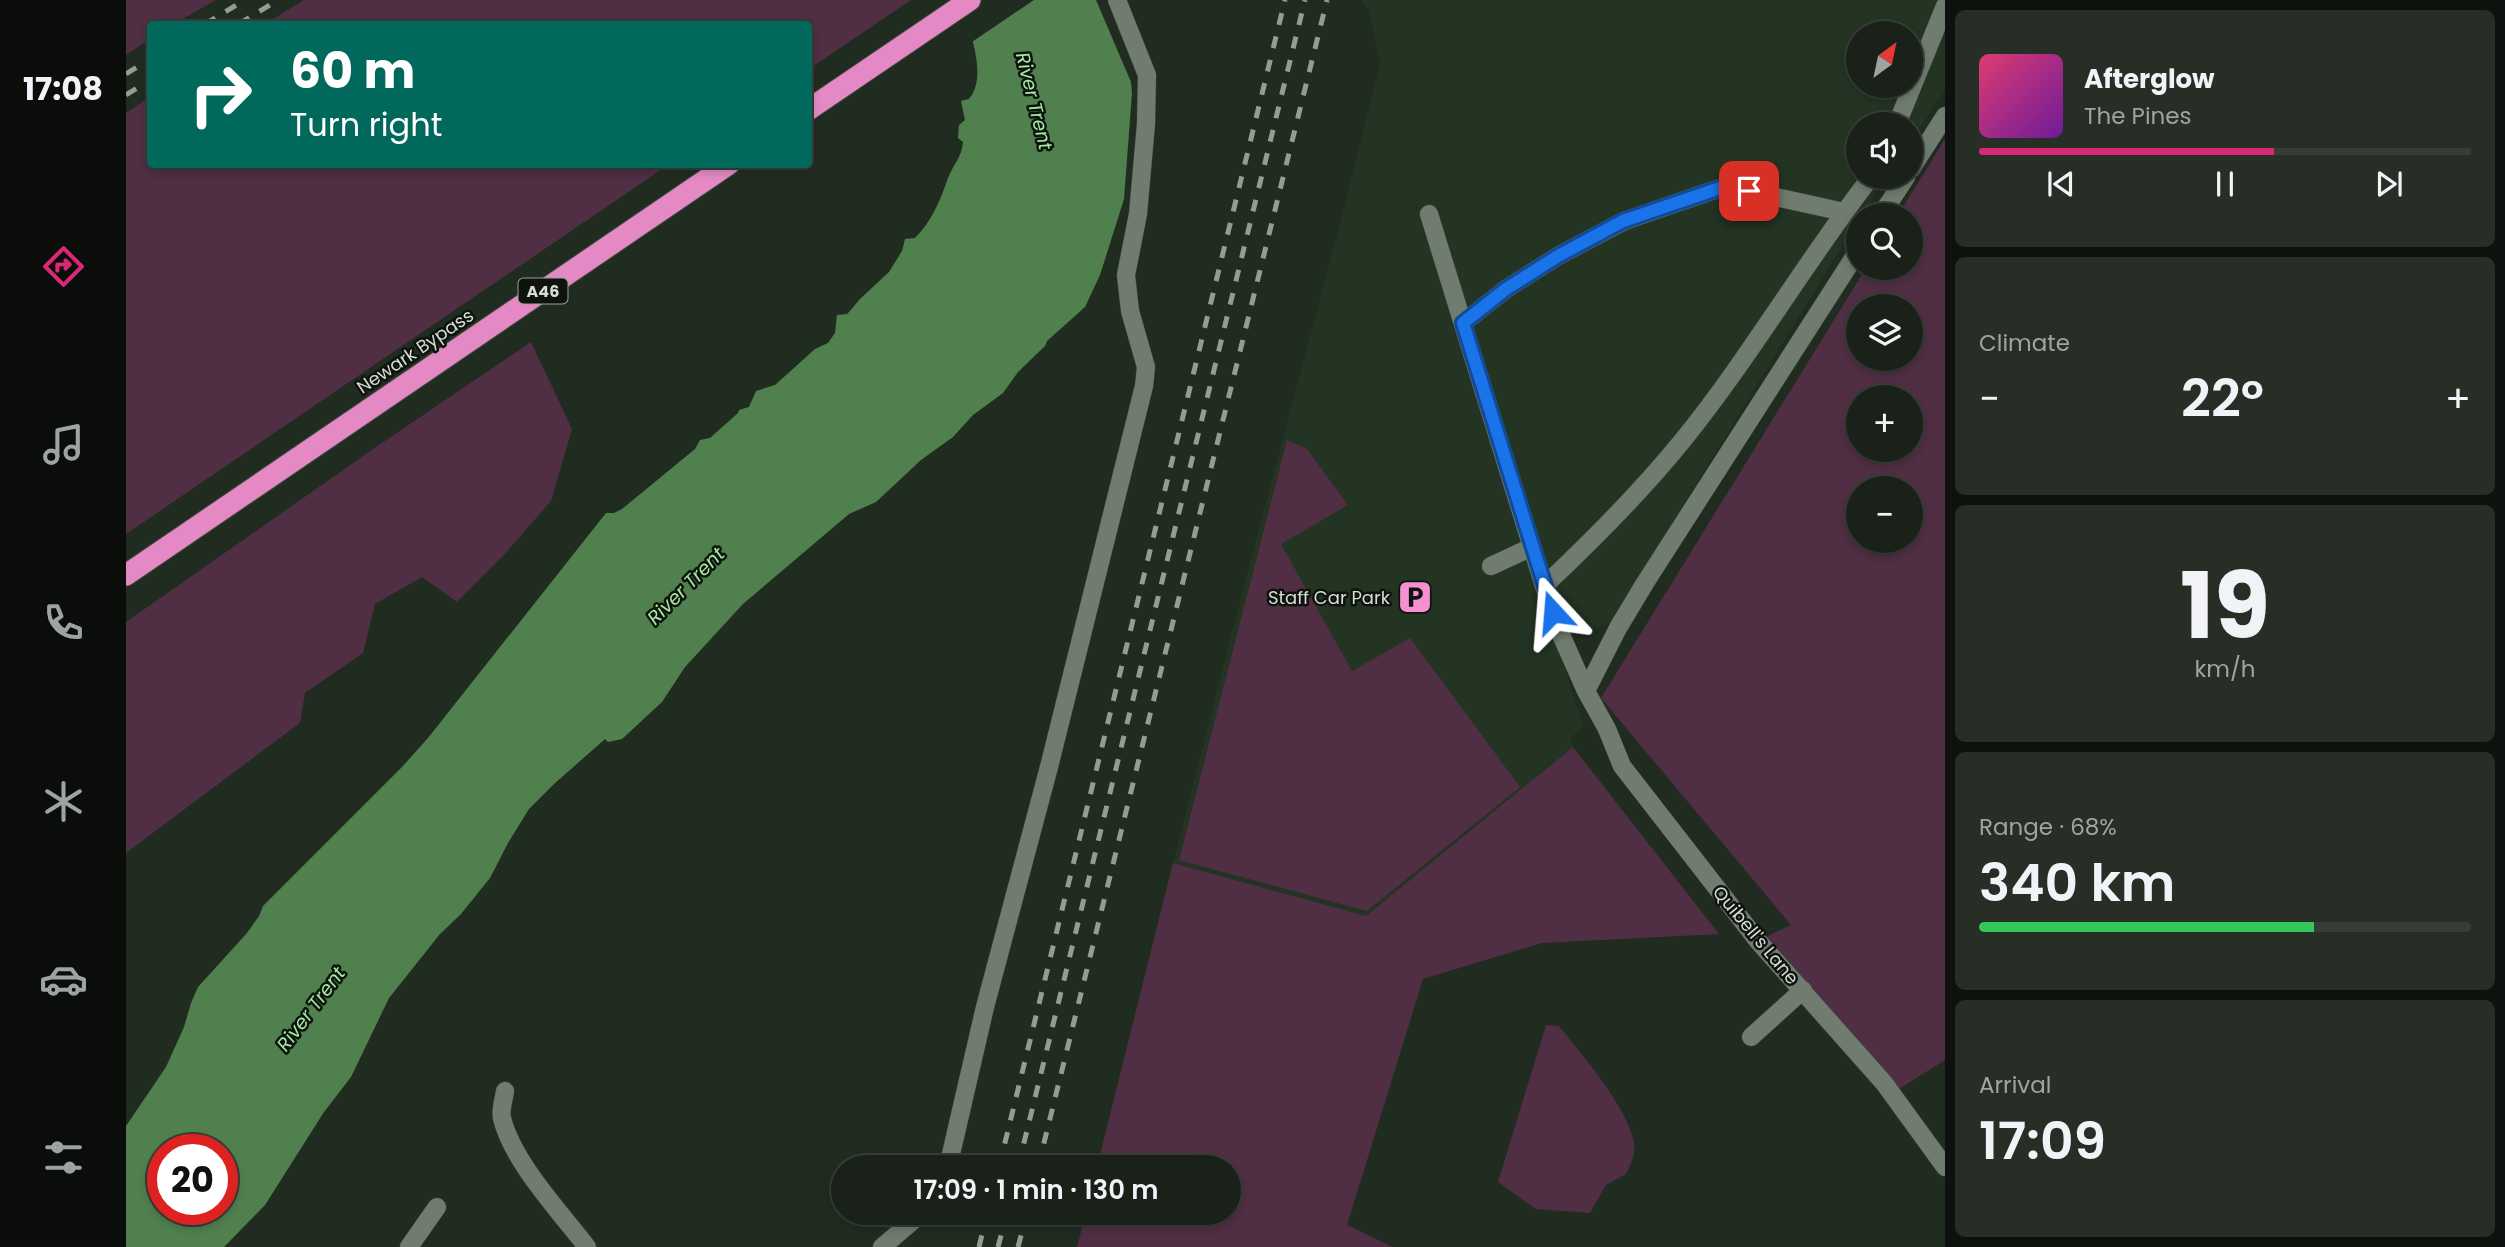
<!DOCTYPE html>
<meta charset="utf-8">
<style>
:root{--surface:#192119;--page:#262e26;--text:#f1f3f6;--muted:#9fa3a2;--line:#373e38;--accent:#db2777}
body{margin:0;font-family:Poppins,sans-serif;background:var(--page);color:var(--text);height:100vh;display:flex;flex-direction:column;font-size:26px;white-space:nowrap}
*{box-sizing:border-box;margin:0}
p{font-size:23px;color:var(--muted)}
.icon{flex:none;width:38px;height:38px;fill:none;stroke:currentColor;stroke-width:2;stroke-linecap:round;stroke-linejoin:round}
.map{position:relative;flex:1;overflow:hidden}
.details{display:flex;flex-direction:column;gap:10px;padding:10px;background:#0e120e;width:560px}
.details>*{flex:none}
.top-card{position:absolute;left:21px;top:21px;width:665px;height:147px;border-radius:7px;box-shadow:0 4px 10px #0003,0 0 0 2px var(--line);background:#00695c;color:#fff;overflow:hidden}
.needle{width:46px;rotate:33deg}
.tools{position:absolute;left:1720px;top:21px;display:grid;gap:14px}
.tools a{display:grid;place-items:center;width:77px;height:77px;border-radius:50%;background:var(--surface);box-shadow:0 4px 10px #0003,0 0 0 2px var(--line);font-size:35px}
.speed{position:absolute;left:21px;top:1134px;display:flex;gap:14px;font-size:35px;font-weight:700;text-align:center}
.speed>*{display:grid;place-content:center;width:91px;height:91px;border-radius:50%;background:var(--surface);box-shadow:0 4px 10px #0003,0 0 0 2px var(--line);line-height:1}
.speed .limit{border:10px solid #d22;background:#fff;color:#111}
.pin{position:absolute;display:grid;place-items:center;width:60px;height:60px;color:#fff;margin:-30px;border-radius:14px;box-shadow:0 4px 10px #0006}
.me{position:absolute;width:77px;margin:-38px;rotate:341deg;stroke-linejoin:round;filter:drop-shadow(0 0 5px #0008)}
.turn{display:flex;align-items:center;gap:24px;height:147px;padding:0 28px;font-size:32px}
.turn .icon{width:91px;height:91px;stroke-width:2.5}
.turn b{display:block;font-size:49px;line-height:60px}
.big{font-size:52px;font-weight:600;line-height:1.1}
.details .widget{flex:1;display:flex;flex-direction:column;justify-content:center;gap:10px;min-width:0;padding:0 24px;border-radius:10px;background:var(--page)}
.details .dial{align-items:center;gap:0}
.dial b{font-size:91px;line-height:1}
.song{display:flex;align-items:center;gap:21px}
.cover{width:84px;height:84px;border-radius:10px;background:linear-gradient(135deg,hsl(340 70% 55%),hsl(280 70% 35%))}
.played{height:7px;border-radius:4px;background:linear-gradient(90deg,var(--accent) 60%,var(--line) 60%)}
.keys{display:flex;justify-content:space-around;direction:ltr}
.heat{display:flex;justify-content:space-between;align-items:center;font-size:38px;direction:ltr}
.charge{height:10px;border-radius:5px;background:linear-gradient(90deg,#34c759 68%,var(--line) 0)}
.trip{position:absolute;left:705px;top:1155px;width:410px;height:70px;border-radius:35px;background:var(--surface);box-shadow:0 4px 10px #0003,0 0 0 2px var(--line);font-weight:600;line-height:70px;text-align:center}
main{display:flex;flex:1;min-height:0}
.dock{display:flex;flex-direction:column;width:126px;justify-content:space-around;align-items:center;background:#0a0d0a;color:var(--muted)}
.dock .icon{width:49px;height:49px}
.dock .current{color:var(--accent)}
.dock b{font-size:32px;color:var(--text)}
.map>svg:first-child{display:block}
.built{fill:#243423;fill-rule:evenodd}
.green{fill:#502e44;fill-rule:evenodd}
.water{fill:#51804f;fill-rule:evenodd}
.pier{fill:#212c21}
.lines{fill:none;stroke-linecap:round;stroke-linejoin:round}
.minor-casing{stroke:#3f483f;stroke-width:19}
.highway-casing{stroke:#3f483f;stroke-width:23}
.minor{stroke:#707c6f;stroke-width:18}
.highway{stroke:#e489c4;stroke-width:21}
.rail{stroke:#949c93;stroke-width:5;stroke-dasharray:12 12;stroke-linecap:butt}
.route-casing{stroke:#114b97;stroke-width:18}
.route{stroke:#1a73e8;stroke-width:12}
.labels{text-anchor:middle;dominant-baseline:central;stroke-width:5;stroke-linejoin:round;paint-order:stroke}
.shield{fill:#0e130e;stroke:#9aa099;stroke-width:2}
.shield-label{font-size:16px;font-weight:bold;fill:#d6ddd5}
.street-label{font-size:18px;fill:#d6ddd5;stroke:#0e130e}
.poi-label{font-size:18px;fill:#d6ddd5;stroke:#0e130e;text-anchor:end}
.water-label{font-size:19px;font-style:italic;fill:#a6eba2;stroke:#0e130e}
</style>
<main>
<nav class="dock">
<b>17:08</b>
<svg class="icon current" aria-label="directions" viewBox="0 0 24 24"><path d="M12 3l9 9-9 9-9-9zM9 14v-3h6M13 9l2 2-2 2"/></svg>
<svg class="icon" aria-label="music" viewBox="0 0 24 24"><path d="M9 18V5l10-2v13"/><circle cx="6" cy="18" r="3"/><circle cx="16" cy="16" r="3"/></svg>
<svg class="icon" aria-label="phone" viewBox="0 0 24 24"><path d="M5 4h4l2 5-3 2q2 4 5 5l2-3 5 2v4C11 20 4 13 5 4z"/></svg>
<svg class="icon" aria-label="climate" viewBox="0 0 24 24"><path d="M12 3v18M4 7l16 10M4 17L20 7"/></svg>
<svg class="icon" aria-label="car" viewBox="0 0 24 24"><path d="M5 17H2v-5l4-1 3-4h7l3 4 3 1v5h-3M9 17h6M6 11h13"/><circle cx="7" cy="17" r="2"/><circle cx="17" cy="17" r="2"/></svg>
<svg class="icon" aria-label="filters" viewBox="0 0 24 24"><path d="M4 7h16M4 17h16"/><circle cx="9" cy="7" r="2"/><circle cx="15" cy="17" r="2"/></svg>
</nav>
<div class="map">
<svg width="1819" height="1247" viewBox="0 0 1819 1247">
<rect width="100%" height="100%" fill="#212c21"/>
<path class="built" d="M1237,0H1819V90L1785,141V124H1732V177H1761L1736,215H1732V220L1485,623L1430,640L1457,727L1444,738L1449,749L1240,917L1047,863L1121,574L1218,209L1254,63L1243,9L1236,3ZM1732,33H1785V86H1732Z"/>
<path class="green" d="M0,0H90L48,24H24V39L0,55Z
M178,0H785L683,69L682,24H139Z
M24,97V164L542,165L0,534V113Z
M1819,139V1060L1765,1094L1632,941L1665,925L1475,698L1740,268H1785V215H1772ZM1732,306H1785V359H1732ZM1732,397H1785V450H1732ZM1732,488H1785V541H1732Z
M405,342L446,429L425,501L377,556L331,602L296,577L249,604L237,653L179,693L174,723L0,853V622L250,447Z
M1161,440L1181,449L1222,505L1155,544L1226,671L1284,638L1394,787L1241,911L1053,860Z
M1447,747L1593,934L1416,943L1297,979L1221,1225L1267,1247H951L960,1213H1102V1167H971L1047,863L1240,916Z
M1420,1025L1433,1026C1453,1051 1514,1121 1508,1153C1507,1160 1503,1167 1500,1174L1480,1185L1464,1213L1410,1209L1372,1182Z"/>
<path class="water" d="M834,0H970L1005,82L1006,93L998,199L974,275L959,307L921,341L919,346L892,372L877,393L847,415L827,437L795,460L750,502L723,514L617,604L559,667L536,702L496,739L482,742L479,739L428,784L403,809L382,843L364,878L335,914L314,934L263,998L225,1077L198,1112L139,1205L98,1247H0V1126L40,1067L58,1027L65,1003L72,987L121,933L133,916L137,906L276,767L302,738L480,513H488L496,509L569,449L574,440L584,438L612,413L613,410L623,407L630,391L649,385L689,349L702,343L709,333L711,315L721,314L724,311L734,299L763,272L776,251L779,239L789,238C806,221 814,201 822,178C827,165 836,157 837,142L832,138L833,125L839,120L835,101L843,99C863,76 842,26 834,0ZM37,1150H96V1209H37Z"/>
<path class="pier" d="M830,0H908L843,44Z"/>
<g class="lines">
<g class="minor-casing">
<path id="minor" d="M1771,124L1819,6
M1785,169L1819,116
M1303,214L1418,586L1436,637L1460,691L1481,729L1496,766L1632,941L1758,1083L1819,1167
M1755,215L1780,177
M1337,323L1380,289L1432,256L1498,221L1600,186L1718,212
M1365,566L1406,547
M1418,586C1467,540 1514,493 1557,440C1625,356 1679,262 1745,177
M1460,691L1492,628L1519,583L1732,251
M1625,1037L1677,990
M379,1091C378,1099 374,1110 376,1118C386,1161 434,1212 461,1247
M822,1167L859,1007L923,767L1018,386L1020,367L1004,311L1000,275L1012,214L1020,124L1021,75L991,0
M283,1247L311,1207
M756,1247L796,1213"/>
</g>
<g class="highway-casing">
<path id="highway" d="M682,110L844,0
M0,575L603,164"/>
</g>
<use href="#minor" class="minor"/>
<use href="#highway" class="highway"/>
<path class="rail" d="M79,24L119,0
M113,24L152,0
M0,74L24,59
M0,95L24,80
M873,1167L1159,0
M892,1167L1179,0
M912,1167L1201,0
M853,1247L861,1213
M872,1247L881,1213
M892,1247L901,1213"/>
</g>
<g class="lines">
<g class="route-casing">
<path id="route" d="M1427,612L1337,323L1380,289L1432,256L1497,221L1600,186L1623,191"/>
</g>
<use href="#route" class="route"/>
</g>
<defs>
<g id="parking-square" transform="scale(1.75)"><rect x="-9" y="-9" width="18" height="18" rx="4" fill="#f591d2" stroke="#0e130e"/><path d="M-3.5-5.5H1a3.5 3.5 0 0 1 0 7H-1V5.5H-3.5ZM-1-3.4V-.6H.8a1.4 1.4 0 0 0 0-2.8Z" fill="#111"/></g>
</defs>
<g fill-rule="evenodd">
<use href="#parking-square" x="1289" y="597"/>
</g>
<g class="labels">
<rect class="shield" x="392.5" y="278.5" width="49" height="25" rx="5"/>
<g class="shield-label">
<text x="417" y="291">A46</text>
</g>
<g class="street-label">
<text transform="translate(289 351) rotate(-34)">Newark Bypass</text>
<text transform="translate(1630 935) rotate(50)">Quibell's Lane</text>
</g>
<g class="poi-label">
<text x="1264" y="597">Staff Car Park</text>
</g>
<g class="water-label">
<text transform="translate(908 101) rotate(76)">River Trent</text>
<text transform="translate(560 586) rotate(-45)">River Trent</text>
<text transform="translate(185 1009) rotate(-53)">River Trent</text>
</g>
</g>
</svg>
<div class="tools">
<a><svg class="needle" viewBox="-14 -14 28 28"><path d="M0-13l5 13h-10z" fill="#e53935"/><path d="M0 13l5-13h-10z" fill="#9fa3a2"/></svg></a>
<a><svg class="icon" aria-label="sound" viewBox="0 0 24 24"><path d="M4 9h4l5-4v14l-5-4H4zM17 9q2 3 0 6"/></svg></a>
<a><svg class="icon" aria-label="search" viewBox="0 0 24 24"><circle cx="10" cy="10" r="6"/><path d="M15 15l6 6"/></svg></a>
<a><svg class="icon" aria-label="layers" viewBox="0 0 24 24"><path d="M12 4l9 5-9 5-9-5zM3 14l9 5 9-5"/></svg></a>
<a>+</a>
<a>−</a>
</div>
<div class="speed"><div class="limit">20</div></div>
<div class="pin" style="left:1623px;top:191px;background:#d93025"><svg class="icon" aria-label="arrive" viewBox="0 0 24 24"><path d="M6 21V4h12l-3 4 3 4H6"/></svg></div>
<svg class="me" style="left:1427px;top:612px" viewBox="-20 -20 40 40"><path d="M0-17L14 15 0 8-14 15z" fill="#1a73e8" stroke="#fff" stroke-width="4"/></svg>
<div class="trip">17:09 · 1 min · 130 m</div>
<div class="top-card">
<div class="turn"><svg class="icon" aria-label="right" viewBox="0 0 24 24"><path d="M7 20v-9h11M14 6l5 5-5 5"/></svg><div><b>60 m</b>Turn right</div></div>
</div>
</div>
<section class="details">
<div class="widget">
<div class="song"><i class="cover"></i><div><b>Afterglow</b><p>The Pines</p></div></div>
<div class="played"></div>
<div class="keys"><svg class="icon" aria-label="previous" viewBox="0 0 24 24"><path d="M18 5L8 12l10 7zM5 5v14"/></svg><svg class="icon" aria-label="pause" viewBox="0 0 24 24"><path d="M8 5v14M16 5v14"/></svg><svg class="icon" aria-label="next" viewBox="0 0 24 24"><path d="M6 5l10 7-10 7zM19 5v14"/></svg></div>
</div>
<div class="widget"><p>Climate</p>
<div class="heat"><a>−</a><b class="big">22°</b><a>+</a></div>
</div>
<div class="widget dial"><b>19</b><p>km/h</p></div>
<div class="widget"><p>Range · 68%</p><b class="big">340 km</b><div class="charge"></div></div>
<div class="widget"><p>Arrival</p><b class="big">17:09</b></div>
</section>
</main>
